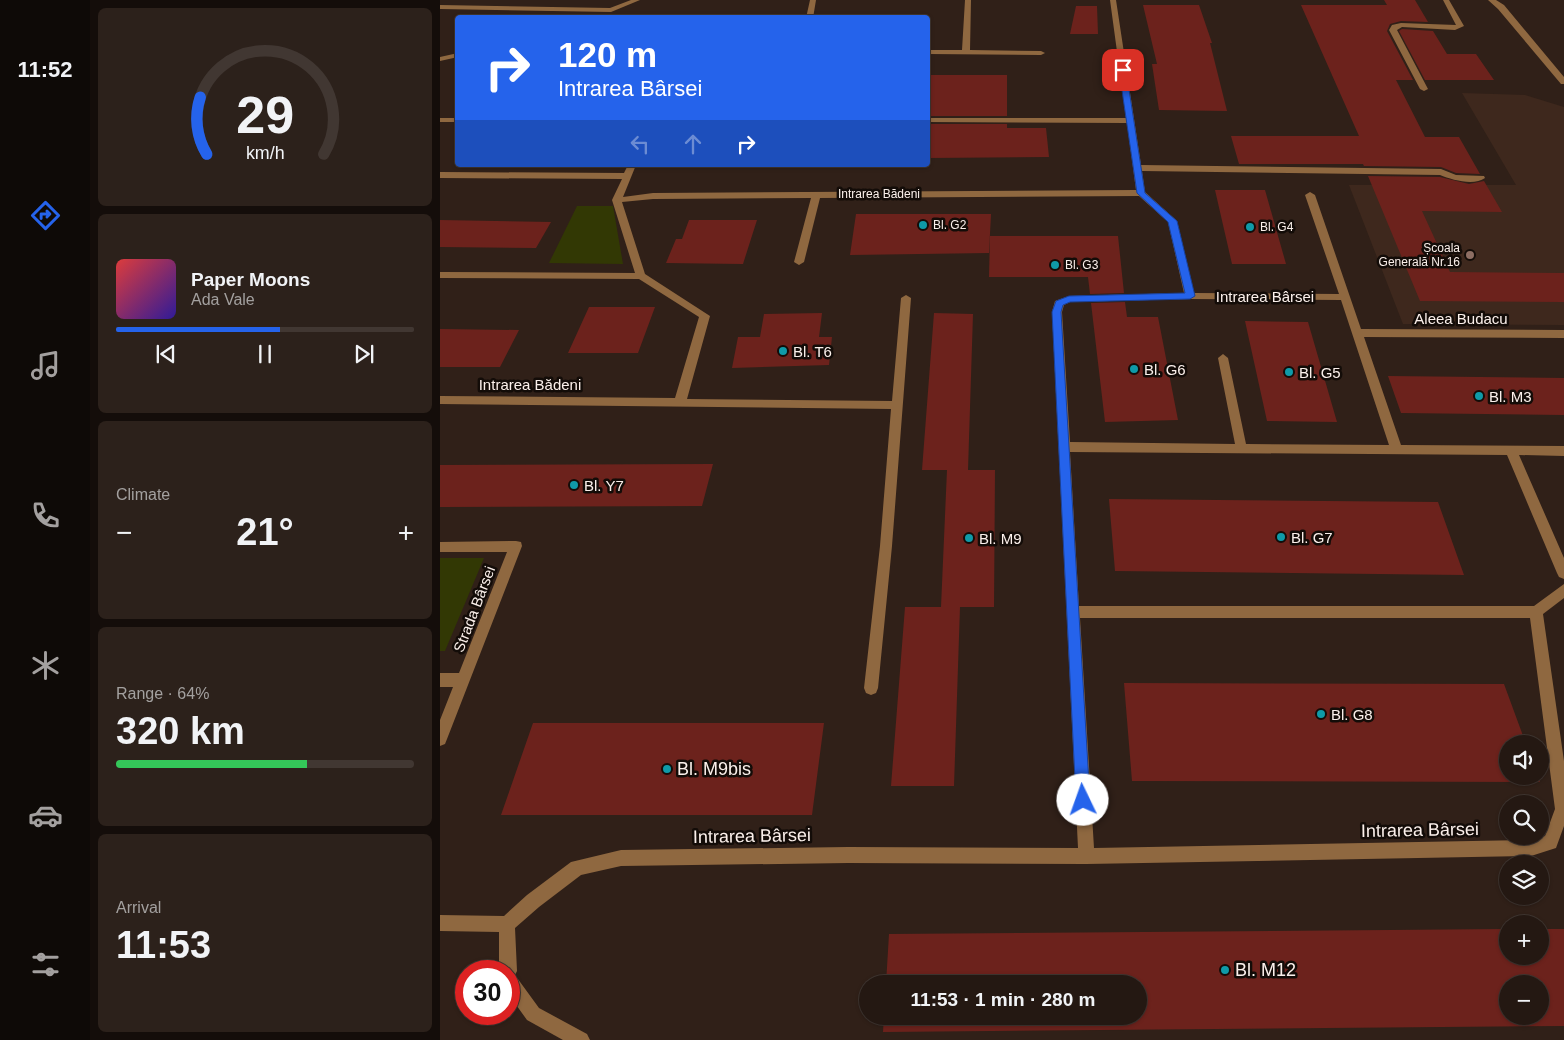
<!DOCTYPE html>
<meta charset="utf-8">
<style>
:root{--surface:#241812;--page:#2c211b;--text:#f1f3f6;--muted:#a3a09f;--line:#413732;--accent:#2563eb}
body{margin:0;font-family:Helvetica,sans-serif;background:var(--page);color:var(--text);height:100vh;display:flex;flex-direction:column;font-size:19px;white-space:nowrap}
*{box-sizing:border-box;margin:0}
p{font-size:16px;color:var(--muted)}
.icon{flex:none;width:28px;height:28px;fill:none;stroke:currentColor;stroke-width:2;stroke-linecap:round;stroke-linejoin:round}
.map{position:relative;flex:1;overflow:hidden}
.side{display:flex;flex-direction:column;gap:8px;padding:8px;background:#140d0a;width:350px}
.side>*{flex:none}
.hud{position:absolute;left:15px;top:15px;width:475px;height:152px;border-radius:5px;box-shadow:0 1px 4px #0004,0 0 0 1px var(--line);background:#2563eb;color:#fff;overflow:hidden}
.tools{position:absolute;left:1059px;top:735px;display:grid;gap:10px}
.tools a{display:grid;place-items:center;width:50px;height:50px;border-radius:50%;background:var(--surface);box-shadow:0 1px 4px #0004,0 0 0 1px var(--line);font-size:25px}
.speed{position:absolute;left:15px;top:960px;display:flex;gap:10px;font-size:25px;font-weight:700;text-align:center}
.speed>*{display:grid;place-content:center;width:65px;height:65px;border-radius:50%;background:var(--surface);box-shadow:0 1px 4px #0004,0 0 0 1px var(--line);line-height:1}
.speed .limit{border:8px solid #d22;background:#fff;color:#111}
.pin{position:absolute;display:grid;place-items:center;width:42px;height:42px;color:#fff;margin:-21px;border-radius:10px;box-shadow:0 2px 8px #0006}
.me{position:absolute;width:55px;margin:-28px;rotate:357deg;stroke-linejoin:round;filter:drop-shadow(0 0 4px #0008)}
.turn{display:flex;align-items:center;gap:18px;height:105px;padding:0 20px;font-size:22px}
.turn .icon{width:65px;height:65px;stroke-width:2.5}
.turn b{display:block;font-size:35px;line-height:42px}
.lanes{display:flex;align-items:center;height:48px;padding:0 20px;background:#0003;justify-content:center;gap:25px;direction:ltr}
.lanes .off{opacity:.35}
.big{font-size:38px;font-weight:700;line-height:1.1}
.side .tile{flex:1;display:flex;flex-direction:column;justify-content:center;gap:8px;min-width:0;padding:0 18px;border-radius:8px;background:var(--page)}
.side .dial{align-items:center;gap:0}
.dial svg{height:130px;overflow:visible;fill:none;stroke:var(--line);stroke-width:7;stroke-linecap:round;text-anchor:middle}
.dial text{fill:var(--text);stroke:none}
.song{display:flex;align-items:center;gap:15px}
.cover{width:60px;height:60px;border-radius:8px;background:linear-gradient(135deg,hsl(0 70% 55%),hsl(250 70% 35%))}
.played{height:5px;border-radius:2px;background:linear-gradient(90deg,var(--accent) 55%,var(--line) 55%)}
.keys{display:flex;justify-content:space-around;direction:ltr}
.heat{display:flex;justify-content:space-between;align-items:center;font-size:28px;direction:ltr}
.charge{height:8px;border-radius:4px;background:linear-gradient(90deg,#34c759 64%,var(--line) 0)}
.trip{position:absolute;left:419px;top:975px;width:288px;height:50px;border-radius:25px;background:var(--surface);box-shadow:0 1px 4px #0004,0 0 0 1px var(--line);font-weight:700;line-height:50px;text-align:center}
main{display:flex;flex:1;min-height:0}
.tab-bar{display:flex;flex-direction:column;width:90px;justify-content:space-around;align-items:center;background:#0e0a07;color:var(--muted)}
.tab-bar .icon{width:35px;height:35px}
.tab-bar .current{color:var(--accent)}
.tab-bar b{font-size:22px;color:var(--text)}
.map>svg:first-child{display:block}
.built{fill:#3e281d}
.green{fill:#323804}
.building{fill:#6c221c;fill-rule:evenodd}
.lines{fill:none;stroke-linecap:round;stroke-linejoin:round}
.minor{fill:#8f6840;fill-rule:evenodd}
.route{fill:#2563eb;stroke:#184099}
.culture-dot{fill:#0f9aa8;stroke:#130c08;stroke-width:2}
.education-dot{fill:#8d6e63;stroke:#130c08;stroke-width:2}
.labels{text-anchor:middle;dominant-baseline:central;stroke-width:5;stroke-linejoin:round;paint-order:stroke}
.far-street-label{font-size:12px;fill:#fbf0eb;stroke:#130c08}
.far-poi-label{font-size:12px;fill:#fbf0eb;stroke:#130c08;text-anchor:start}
.street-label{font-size:15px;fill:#fbf0eb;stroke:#130c08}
.poi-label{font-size:15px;fill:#fbf0eb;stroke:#130c08;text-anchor:start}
.near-poi-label{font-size:18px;fill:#fbf0eb;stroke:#130c08;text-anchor:start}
.near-street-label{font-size:18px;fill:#fbf0eb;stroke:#130c08}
</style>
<main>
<nav class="tab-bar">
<b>11:52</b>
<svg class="icon current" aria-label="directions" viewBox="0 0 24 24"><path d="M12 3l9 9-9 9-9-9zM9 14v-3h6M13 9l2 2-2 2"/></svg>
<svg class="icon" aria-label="music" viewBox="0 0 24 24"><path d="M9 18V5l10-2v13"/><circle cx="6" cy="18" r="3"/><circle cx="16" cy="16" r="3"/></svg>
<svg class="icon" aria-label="phone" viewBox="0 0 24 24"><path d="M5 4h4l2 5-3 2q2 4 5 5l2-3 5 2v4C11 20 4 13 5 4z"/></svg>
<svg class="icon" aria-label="climate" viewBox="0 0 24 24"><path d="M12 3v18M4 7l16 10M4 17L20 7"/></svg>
<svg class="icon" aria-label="car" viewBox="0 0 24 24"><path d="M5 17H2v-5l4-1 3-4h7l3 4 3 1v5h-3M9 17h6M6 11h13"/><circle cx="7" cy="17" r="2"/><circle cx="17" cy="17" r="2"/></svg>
<svg class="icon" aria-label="filters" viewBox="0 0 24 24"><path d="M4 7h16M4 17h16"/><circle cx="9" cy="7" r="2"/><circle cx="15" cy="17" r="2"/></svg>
</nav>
<section class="side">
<div class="tile dial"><svg viewBox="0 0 100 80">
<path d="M14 69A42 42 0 1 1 86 69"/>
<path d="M14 69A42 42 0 0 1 10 34" stroke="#2563eb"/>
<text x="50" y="56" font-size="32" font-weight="700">29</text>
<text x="50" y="72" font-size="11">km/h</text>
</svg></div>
<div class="tile">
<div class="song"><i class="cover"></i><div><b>Paper Moons</b><p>Ada Vale</p></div></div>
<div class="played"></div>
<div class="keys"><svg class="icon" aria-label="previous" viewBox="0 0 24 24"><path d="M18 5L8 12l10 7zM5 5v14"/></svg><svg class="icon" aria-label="pause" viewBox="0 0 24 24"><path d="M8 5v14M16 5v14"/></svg><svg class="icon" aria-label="next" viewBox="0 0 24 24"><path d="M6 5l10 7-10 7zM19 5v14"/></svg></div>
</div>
<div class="tile"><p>Climate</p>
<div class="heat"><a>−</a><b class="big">21°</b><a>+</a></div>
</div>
<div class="tile"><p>Range · 64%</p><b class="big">320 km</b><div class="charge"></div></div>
<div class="tile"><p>Arrival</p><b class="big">11:53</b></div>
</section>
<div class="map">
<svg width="1124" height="1040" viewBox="0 0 1124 1040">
<rect width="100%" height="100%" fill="#302018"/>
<path class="built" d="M1022,93L1085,95L1124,107V325L963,324L909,185H1076Z"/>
<path class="green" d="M137,206H173L183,264L109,263Z
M0,558H44L5,651H0Z"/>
<path class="building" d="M944,0H975L988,22L961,21L950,24L947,31L973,80H956L985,137H1019L1040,174L1016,173L1001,167L924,166L923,164H799L791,136H919L861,5H947Z
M703,5H759L772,43H770L787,111L719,110L712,64H717Z
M636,6H657L658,34H630Z
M962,29L993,31L1007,54H1036L1054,80H985L959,31Z
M488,75H567V116H488Z
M488,124H567V128H606L609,157L488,158Z
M928,176L1000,177L1029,184L1044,181L1062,212L982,211L1010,272L1124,273V302L980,301Z
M775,190H825L846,264H792Z
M416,214H551L549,253L410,255Z
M0,220L111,222L96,248L0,247Z
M249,220H317L303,264L226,263L236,239H242Z
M550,236H678L684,293L650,294L648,277H549Z
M685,302L687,317H718L738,420L665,422L651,303Z
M149,307H215L198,353H128Z
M382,313L379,337H392L389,365L292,368L298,337H320L324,314Z
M494,313L533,314L528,470H555L554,607H501L507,470H482Z
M805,321L868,322L897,422L827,421Z
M0,329L79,330L60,367H0Z
M948,376L1124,378V415L961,413Z
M273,464L262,506L0,507V465Z
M669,499L998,502L1024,575L675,571Z
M465,607H520L514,786H451Z
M684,683L1064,684L1086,744H1068V776H1098L1100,782L692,781Z
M93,723H384L372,815H61Z
M1068,929V956H1100V929H1124V1026L443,1032L444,1016H698V984H446L449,934ZM1068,984H1100V1016H1068Z"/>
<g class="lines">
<path class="minor" d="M191,0H200L171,12L0,9V5L170,8Z
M370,0H376L373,18H366Z
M525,0H531L530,50L601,51L605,53L601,55L488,54V50H522Z
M670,0H676L701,165L1001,169L1016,175L1044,176L1045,178C1034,186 1012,180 1000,175L702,171L705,192L737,221L754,293L899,294L865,195L870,192L875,195L921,329L1124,330V338L924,337L961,445L1124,446V456L1079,455L1124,558V579L1119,577L1117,573L1067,455L630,452L639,606H1094L1124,584V598L1103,614L1124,761V826L1116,848L1091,856L646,864L408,863L181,866L141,875L99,907L75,928L77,971L75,975L99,1008L147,1034L150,1040H123L87,1020L69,995V971H59V932L0,931V915L64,916L87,895L131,862L181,850L408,847L638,848L612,312L615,301L629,296L744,293L728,222L699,196L380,198L364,262L359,265L354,262L371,198L213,199L182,202L205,274L270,316L247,399L452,401L461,298L466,295L471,298L452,546L438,688L436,693L431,695L426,693L424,688L440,546L451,409L0,404V396L235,398L259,317L199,279L0,278V272L195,273L172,200L182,179L0,178V172L184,173L188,165H196L183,197L213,193L696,190L687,123L488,122V118H686ZM750,299L901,300L949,445L806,444L788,358L783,354L778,358L795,444L630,442L622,312L624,305L630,302ZM640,618H1090L1115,809L1105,836L1091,840L654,848Z
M1003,0H1009L1024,26L1015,30L962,27L957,30L988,89L984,91L980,89L949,30L952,25L961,23L1016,25Z
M1048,0H1056L1064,5L1124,77V84H1121L1058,9Z
M18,53V57L0,61V57Z
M0,118H18V122H0Z
M76,541L81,542L82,546L7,739L5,744L0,746V720L13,687H0V673H19L67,552H0V542Z"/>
</g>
<path class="route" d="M683,68L686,70L705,193L737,221L755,296L750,299L630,302L623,305L621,312L650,800L648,805L643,807L638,805L636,800L612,312L616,301L629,296L745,293L728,222L697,193L679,70Z"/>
<g class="culture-dot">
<circle cx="483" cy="225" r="5"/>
<circle cx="810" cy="227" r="5"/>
<circle cx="615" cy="265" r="5"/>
<circle cx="343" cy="351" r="5"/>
<circle cx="694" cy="369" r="5"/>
<circle cx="849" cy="372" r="5"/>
<circle cx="1039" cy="396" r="5"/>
<circle cx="134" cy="485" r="5"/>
<circle cx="841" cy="537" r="5"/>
<circle cx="529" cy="538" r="5"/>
<circle cx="881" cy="714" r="5"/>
<circle cx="227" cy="769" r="5"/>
<circle cx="785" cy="970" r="5"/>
</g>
<circle class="education-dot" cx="1030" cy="255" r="5"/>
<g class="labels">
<g class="far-street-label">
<text x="439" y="194">Intrarea Bădeni</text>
</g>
<g class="far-poi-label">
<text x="493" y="225">Bl. G2</text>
<text x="820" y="227">Bl. G4</text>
<text x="1020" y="248" text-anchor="end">Școala<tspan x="1020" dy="14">Generală Nr.16</tspan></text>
<text x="625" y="265">Bl. G3</text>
</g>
<g class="street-label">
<text x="825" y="296">Intrarea Bârsei</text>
<text x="1021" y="318">Aleea Budacu</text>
<text x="90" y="384">Intrarea Bădeni</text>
<text transform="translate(34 609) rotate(-69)">Strada Bârsei</text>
</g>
<g class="poi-label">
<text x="353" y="351">Bl. T6</text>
<text x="704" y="369">Bl. G6</text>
<text x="859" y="372">Bl. G5</text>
<text x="1049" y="396">Bl. M3</text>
<text x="144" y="485">Bl. Y7</text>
<text x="851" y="537">Bl. G7</text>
<text x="539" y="538">Bl. M9</text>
<text x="891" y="714">Bl. G8</text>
</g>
<g class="near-poi-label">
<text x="237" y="769">Bl. M9bis</text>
<text x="795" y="970">Bl. M12</text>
</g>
<g class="near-street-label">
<text transform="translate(980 830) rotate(-1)">Intrarea Bârsei</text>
<text transform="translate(312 836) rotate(-1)">Intrarea Bârsei</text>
</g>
</g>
</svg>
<div class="tools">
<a><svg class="icon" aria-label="sound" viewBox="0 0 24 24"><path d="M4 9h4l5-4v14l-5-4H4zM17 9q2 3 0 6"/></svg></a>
<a><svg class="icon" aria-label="search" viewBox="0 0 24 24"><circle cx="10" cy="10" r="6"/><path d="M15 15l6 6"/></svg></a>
<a><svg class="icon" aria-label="layers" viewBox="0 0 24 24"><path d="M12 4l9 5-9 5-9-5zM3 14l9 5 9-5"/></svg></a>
<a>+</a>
<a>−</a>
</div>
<div class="speed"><div class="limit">30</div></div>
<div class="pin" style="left:683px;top:70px;background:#d93025"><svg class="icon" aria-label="arrive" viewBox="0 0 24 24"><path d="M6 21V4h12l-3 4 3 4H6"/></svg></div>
<svg class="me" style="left:643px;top:800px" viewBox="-20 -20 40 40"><circle r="19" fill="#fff"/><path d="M0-13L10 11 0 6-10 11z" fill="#2563eb"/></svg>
<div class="trip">11:53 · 1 min · 280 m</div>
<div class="hud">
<div class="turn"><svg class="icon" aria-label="right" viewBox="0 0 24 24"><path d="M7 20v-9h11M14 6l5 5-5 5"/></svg><div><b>120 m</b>Intrarea Bârsei</div></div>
<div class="lanes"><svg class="icon off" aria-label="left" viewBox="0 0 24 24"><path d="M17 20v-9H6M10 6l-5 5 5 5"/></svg><svg class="icon off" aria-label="ahead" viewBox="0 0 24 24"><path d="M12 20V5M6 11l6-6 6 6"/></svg><svg class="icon" aria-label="right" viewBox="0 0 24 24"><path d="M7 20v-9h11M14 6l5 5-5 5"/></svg></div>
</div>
</div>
</main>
